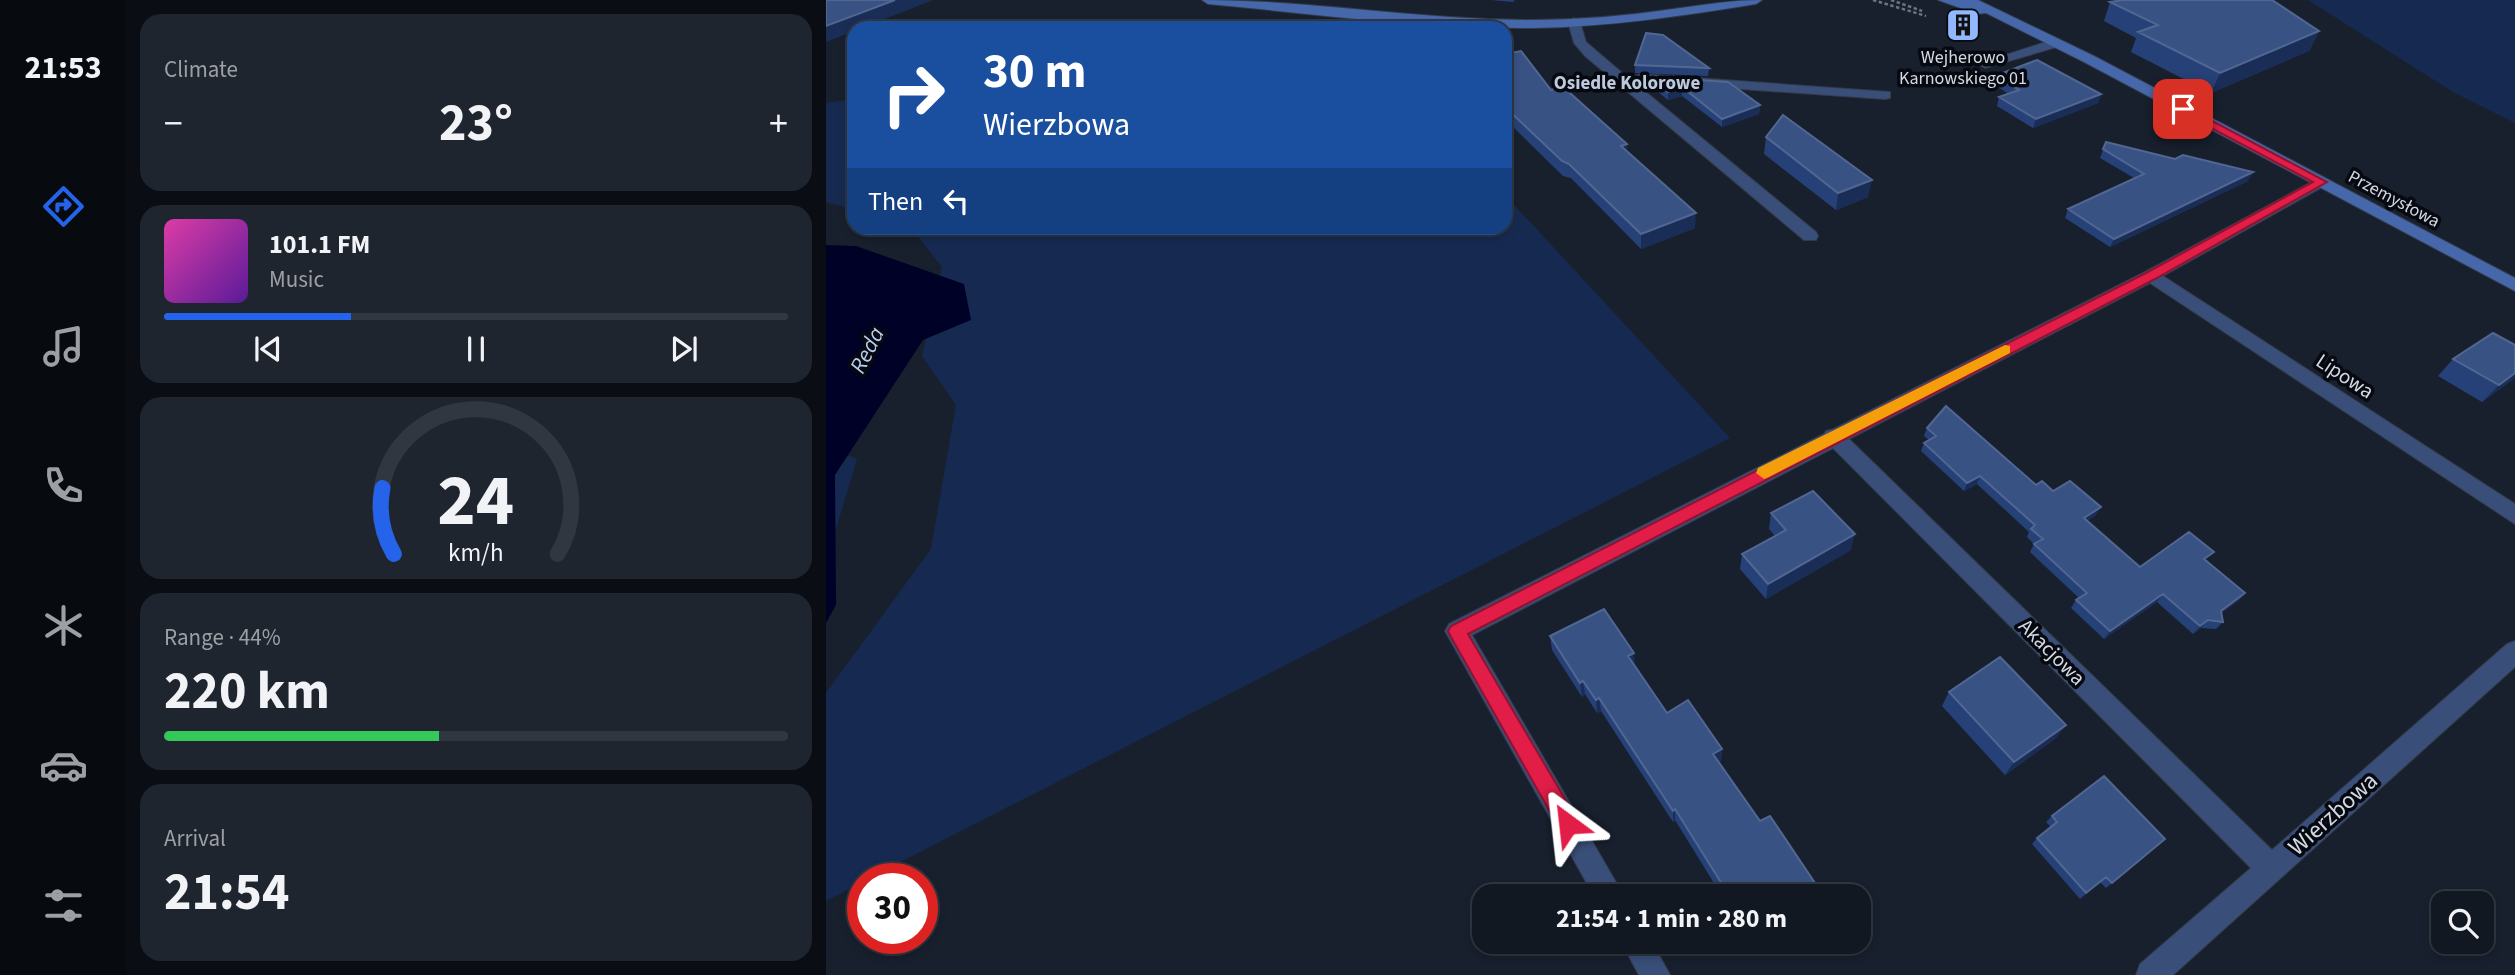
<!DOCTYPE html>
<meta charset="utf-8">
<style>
:root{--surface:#121822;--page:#1f252f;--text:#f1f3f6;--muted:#9ca0a5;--line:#313740;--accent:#2563eb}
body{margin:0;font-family:"Source Sans 3",sans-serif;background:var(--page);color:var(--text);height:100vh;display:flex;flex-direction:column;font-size:26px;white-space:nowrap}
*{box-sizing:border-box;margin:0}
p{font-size:23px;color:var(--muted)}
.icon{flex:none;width:38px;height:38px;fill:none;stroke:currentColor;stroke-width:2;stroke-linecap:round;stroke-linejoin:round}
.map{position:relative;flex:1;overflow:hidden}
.side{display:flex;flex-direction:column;gap:14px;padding:14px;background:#0a0d13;width:700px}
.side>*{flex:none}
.hud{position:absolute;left:21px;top:21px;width:665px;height:214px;border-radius:21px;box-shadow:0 4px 10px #0003,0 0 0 2px var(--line);background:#1a4fa0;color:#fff;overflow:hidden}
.controls{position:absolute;left:1605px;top:891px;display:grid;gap:14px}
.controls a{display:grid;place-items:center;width:63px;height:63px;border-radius:14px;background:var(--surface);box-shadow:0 4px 10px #0003,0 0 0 2px var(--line);font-size:35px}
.speed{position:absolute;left:21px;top:863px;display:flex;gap:14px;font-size:35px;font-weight:700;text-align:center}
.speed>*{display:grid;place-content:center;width:91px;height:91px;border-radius:50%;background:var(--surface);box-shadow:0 4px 10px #0003,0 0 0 2px var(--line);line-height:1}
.speed .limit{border:10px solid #d22;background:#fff;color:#111}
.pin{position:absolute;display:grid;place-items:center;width:60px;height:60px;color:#fff;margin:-30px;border-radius:14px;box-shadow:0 4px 10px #0006}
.me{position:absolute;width:77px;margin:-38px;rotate:330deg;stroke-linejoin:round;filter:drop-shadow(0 0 5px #0008)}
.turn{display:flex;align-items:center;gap:24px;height:147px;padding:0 21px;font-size:32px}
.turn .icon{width:91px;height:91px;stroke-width:2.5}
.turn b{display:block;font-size:49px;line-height:60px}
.then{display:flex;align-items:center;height:66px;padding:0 21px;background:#0003;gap:14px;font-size:26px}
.big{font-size:52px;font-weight:700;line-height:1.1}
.side .card{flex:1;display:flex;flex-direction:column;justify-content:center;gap:10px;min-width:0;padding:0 24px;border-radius:21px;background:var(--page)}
.side .dial{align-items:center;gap:0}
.dial svg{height:182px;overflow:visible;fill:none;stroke:var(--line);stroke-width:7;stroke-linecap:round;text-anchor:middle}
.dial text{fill:var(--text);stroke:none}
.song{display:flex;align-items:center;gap:21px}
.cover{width:84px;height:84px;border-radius:10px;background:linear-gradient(135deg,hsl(320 70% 55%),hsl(270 70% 35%))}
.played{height:7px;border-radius:4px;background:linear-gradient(90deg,var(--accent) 30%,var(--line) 30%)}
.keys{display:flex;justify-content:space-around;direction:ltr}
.heat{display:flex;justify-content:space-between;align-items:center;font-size:38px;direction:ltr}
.charge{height:10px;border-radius:5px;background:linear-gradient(90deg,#34c759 44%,var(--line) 0)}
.trip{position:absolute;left:646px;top:884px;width:399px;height:70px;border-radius:21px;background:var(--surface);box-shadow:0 4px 10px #0003,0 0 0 2px var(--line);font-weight:700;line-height:70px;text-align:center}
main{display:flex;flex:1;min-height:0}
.tabs{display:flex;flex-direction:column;width:126px;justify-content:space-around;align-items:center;background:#070a0e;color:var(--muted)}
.tabs .icon{width:49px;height:49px}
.tabs .active{color:var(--accent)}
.tabs b{font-size:32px;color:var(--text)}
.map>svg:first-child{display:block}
.green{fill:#162a51}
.water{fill:#000127}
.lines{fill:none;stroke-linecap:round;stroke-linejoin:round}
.lane-casing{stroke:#323a47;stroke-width:2}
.street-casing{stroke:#323a47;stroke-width:2}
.secondary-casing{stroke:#323a47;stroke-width:2}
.path{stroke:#6d7480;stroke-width:2.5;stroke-dasharray:3.5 2.5;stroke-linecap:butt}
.lane{fill:#394f79;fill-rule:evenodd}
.street{fill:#394f79;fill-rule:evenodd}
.secondary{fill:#4668ab;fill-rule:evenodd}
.wall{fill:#264178}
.shaded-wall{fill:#192d56}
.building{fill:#395284;stroke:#516792;stroke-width:2}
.route{fill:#e11d48;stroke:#92132f;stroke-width:2}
.slow{fill:#f59e0b}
.labels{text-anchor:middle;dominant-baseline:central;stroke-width:7;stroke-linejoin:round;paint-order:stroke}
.far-poi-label{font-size:18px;fill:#d3d9e3;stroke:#060910}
.far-street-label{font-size:18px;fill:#d3d9e3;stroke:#060910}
.far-neighbourhood-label{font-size:19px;font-weight:bold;fill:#bec9dc;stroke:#060910}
.street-label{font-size:21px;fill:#d3d9e3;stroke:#060910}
.water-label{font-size:23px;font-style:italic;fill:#b9cdf1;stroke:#060910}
.near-street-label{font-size:24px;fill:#d3d9e3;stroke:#060910}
</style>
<main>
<nav class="tabs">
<b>21:53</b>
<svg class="icon active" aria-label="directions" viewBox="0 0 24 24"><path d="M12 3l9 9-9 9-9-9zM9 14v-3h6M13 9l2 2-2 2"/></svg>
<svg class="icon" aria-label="music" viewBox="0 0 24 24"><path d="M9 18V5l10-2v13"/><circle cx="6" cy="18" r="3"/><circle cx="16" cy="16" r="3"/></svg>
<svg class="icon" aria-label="phone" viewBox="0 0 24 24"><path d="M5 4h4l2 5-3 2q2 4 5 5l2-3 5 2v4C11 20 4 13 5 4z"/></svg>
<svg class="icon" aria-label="climate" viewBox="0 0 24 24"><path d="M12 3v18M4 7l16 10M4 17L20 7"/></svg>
<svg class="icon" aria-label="car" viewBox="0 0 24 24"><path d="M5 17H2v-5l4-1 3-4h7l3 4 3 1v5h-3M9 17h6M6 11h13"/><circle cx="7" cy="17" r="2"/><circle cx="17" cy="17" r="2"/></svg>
<svg class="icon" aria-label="filters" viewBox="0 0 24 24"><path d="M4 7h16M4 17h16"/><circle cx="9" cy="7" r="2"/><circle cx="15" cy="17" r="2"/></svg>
</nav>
<section class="side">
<div class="card"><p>Climate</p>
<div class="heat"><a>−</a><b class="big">23°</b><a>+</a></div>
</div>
<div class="card">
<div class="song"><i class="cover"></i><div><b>101.1 FM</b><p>Music</p></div></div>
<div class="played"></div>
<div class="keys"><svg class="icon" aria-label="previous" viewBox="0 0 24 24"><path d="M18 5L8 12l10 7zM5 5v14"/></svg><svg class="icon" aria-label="pause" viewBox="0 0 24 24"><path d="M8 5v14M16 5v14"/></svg><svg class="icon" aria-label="next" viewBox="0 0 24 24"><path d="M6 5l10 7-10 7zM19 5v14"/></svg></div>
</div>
<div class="card dial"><svg viewBox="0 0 100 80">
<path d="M14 69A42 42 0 1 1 86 69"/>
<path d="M14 69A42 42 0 0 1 9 40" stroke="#2563eb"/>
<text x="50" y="56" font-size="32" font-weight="700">24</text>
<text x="50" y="72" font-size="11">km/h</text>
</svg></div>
<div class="card"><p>Range · 44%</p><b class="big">220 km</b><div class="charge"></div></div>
<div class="card"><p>Arrival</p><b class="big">21:54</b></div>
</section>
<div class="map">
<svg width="1689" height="975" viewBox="0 0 1689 975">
<rect width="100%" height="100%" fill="#18202e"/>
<path class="green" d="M1482,0H1689V123L1627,92Z
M28,99V209L0,202V103Z
M679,195L904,438L43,878H37V882L0,901V693L105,549L130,405L96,356L116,267L85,228H679Z
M0,447L31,459L0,562Z"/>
<path class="water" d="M0,245L30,246L138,284L145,320L97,340L9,475L10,605L0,623Z"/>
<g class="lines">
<g class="lane-casing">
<path id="lane" d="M748,18L754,22L760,42L802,78L815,74L1064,92V98L1059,99L816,82L810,84L990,232L992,236L990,240H978L759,56L748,43L742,22Z
M1229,39L1235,43L1234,46L1159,68L1152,64Z"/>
</g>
<g class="street-casing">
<path id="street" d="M1495,177L1503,182L1500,185L1337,276L1689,504V524L1324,283L1023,439L1446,850L1681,644L1689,641V667L1347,975H1310L1314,964L1425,868L1007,448L646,635L798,896H768L623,638L619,631L623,624L998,434L1000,431L1008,429L1319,272Z
M795,942H826L844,975H813Z"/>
</g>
<g class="secondary-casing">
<path id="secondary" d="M376,0C485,0 594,20 704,20C752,20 799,16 847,9C877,5 906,0 936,0L930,4C856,16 782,27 707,28C598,29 490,14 382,4Z
M1112,0H1152L1268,56L1689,278V291L1258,62L1160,13L1151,14Z"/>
</g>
<path class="path" d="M1047,0L1100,16
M1065,0L1096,11"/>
<use href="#lane" class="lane"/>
<use href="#street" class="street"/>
<use href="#secondary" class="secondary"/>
</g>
<path class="wall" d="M665,0H689L687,2Z
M1284,2L1493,31L1483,51L1385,93L1305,52L1310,38L1278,21Z
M679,54L725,90L801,144V151L869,228L815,249L745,178L737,176L679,119Z
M809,65L883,68L882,76L809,73Z
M1169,76L1275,94L1272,103L1207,128L1171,106L1173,97L1183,94L1167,84Z
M823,77L934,105L933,114L896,127L856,96L842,100L823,85Z
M940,137L1042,197L1010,210L938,154Z
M1280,142L1349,159L1422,181L1284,247L1239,218L1242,209L1308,178L1274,158Z
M1627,359L1689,378L1656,402L1612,376Z
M1101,428L1210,485L1227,491L1270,515L1261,521L1314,567L1382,560L1380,561L1419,593L1412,601L1395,613L1397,622L1390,629L1375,628L1367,634L1331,602L1278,639L1245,608L1250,600L1253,598L1204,552L1208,544L1201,537L1203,532L1151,484L1138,491L1095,451L1098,443L1103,440L1098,436Z
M945,513L1025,550L940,599L914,569L916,554L949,536L943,529Z
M724,636L809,667L841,713L896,749L895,761L893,762L985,893L981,896H887L888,890L891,888L849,820L847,822L775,711L771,713L759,694L756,697L726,650Z
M1123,692L1240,725L1230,738L1179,775L1116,706Z
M1226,816L1339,839L1280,888L1274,882L1254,899L1206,844L1211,838L1225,827L1220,822Z"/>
<path class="shaded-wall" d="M69,0H107L36,28H28V31L0,42V26Z
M1493,31L1483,51L1385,93L1394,73Z
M856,87V96L842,100V92Z
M1275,94L1272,103L1207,128L1210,119Z
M934,105L933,114L896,127V119Z
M801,144V158L795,146Z
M1427,172L1422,181L1284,247L1288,239Z
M1046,180L1042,197L1010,210L1012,193Z
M870,213L869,228L815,249V234Z
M1689,373V378L1656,402L1673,385Z
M1154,476L1151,484L1138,491L1141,483Z
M1275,507L1270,515L1253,526L1258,518Z
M1029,534L1025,550L940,599L942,584Z
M1419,593L1412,601L1388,619L1395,611Z
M1337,594L1331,602L1278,639L1284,631Z
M1382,620L1375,628L1367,634L1374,626Z
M808,653L809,666L802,656Z
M757,681L759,694L756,697L754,683Z
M773,698L775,711L771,713L770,700Z
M1240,725L1230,738L1179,775L1188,762Z
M896,749L895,761L886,766L887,754Z
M849,809V820L847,822V811Z
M989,883L985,893L981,896H970Z"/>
<path class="building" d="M0,0H69L0,26Z
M1297,0H1446L1493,31L1394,73L1312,32L1332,25L1284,2Z
M820,33L837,35L883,68L809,65Z
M695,51L725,90L736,86L801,144L795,146L870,213L815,234L743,164L736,161L679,107V54Z
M1211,60L1275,94L1210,119L1173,97L1193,90L1169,76Z
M823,77L902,82L934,105L896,119L856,87L842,92Z
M957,115L1046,180L1012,193L940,137Z
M1280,142L1349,159L1357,155L1427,172L1288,239L1242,209L1318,174L1277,149Z
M1667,333L1689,345V373L1673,385L1627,359Z
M1120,406L1210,485L1216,481L1227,491L1244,481L1275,507L1258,518L1314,567L1363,532L1388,552L1378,559L1419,593L1395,611L1397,622L1382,620L1374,626L1337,594L1284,631L1250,600L1261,593L1208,544L1217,539L1205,529L1209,525L1154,476L1141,483L1098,443L1110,436L1101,428Z
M987,491L1029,534L942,584L916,554L960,530L945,513Z
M778,609L808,653L802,656L841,713L862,700L896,749L887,754L934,821L944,816L989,883L970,896H891L888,890L896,884L849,809L847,811L773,698L770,700L757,681L754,683L724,636Z
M1174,657L1240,725L1188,762L1123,692Z
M1278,776L1339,839L1286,883L1280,877L1260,893L1211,838L1231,822L1226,816Z"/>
<path class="route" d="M1353,107H1360L1501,182L1329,279L642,634L749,816L752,824L749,831L742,834L735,831L625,637L622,631L625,626L1320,273L1487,182L1353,111Z"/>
<path class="slow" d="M1179,345L1184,346V353L943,477L938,479L930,473L932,468Z"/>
<defs>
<g id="building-square" transform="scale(1.75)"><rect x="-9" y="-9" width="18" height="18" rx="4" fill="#92b7fd" stroke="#060910"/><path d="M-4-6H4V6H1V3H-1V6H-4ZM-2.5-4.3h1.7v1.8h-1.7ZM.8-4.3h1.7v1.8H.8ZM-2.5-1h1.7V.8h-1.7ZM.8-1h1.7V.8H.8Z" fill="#111"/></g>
</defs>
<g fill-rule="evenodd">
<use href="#building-square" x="1137" y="25"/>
</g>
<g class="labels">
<g class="far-poi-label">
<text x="1137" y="57">Wejherowo<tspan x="1137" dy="21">Karnowskiego 01</tspan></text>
</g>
<g class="far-street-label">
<text transform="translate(1568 199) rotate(28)">Przemysłowa</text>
</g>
<g class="far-neighbourhood-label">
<text x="801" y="83">Osiedle Kolorowe</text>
</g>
<g class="street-label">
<text transform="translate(1519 376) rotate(33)">Lipowa</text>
<text transform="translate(1226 652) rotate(45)">Akacjowa</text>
</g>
<g class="water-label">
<text transform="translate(41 350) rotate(-63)">Reda</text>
</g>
<g class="near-street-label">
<text transform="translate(1507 814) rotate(-42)">Wierzbowa</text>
</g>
</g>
</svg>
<div class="controls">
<a><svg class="icon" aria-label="search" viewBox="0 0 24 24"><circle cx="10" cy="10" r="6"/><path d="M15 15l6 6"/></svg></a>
</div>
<div class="speed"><div class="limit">30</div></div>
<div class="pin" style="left:1357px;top:109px;background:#d93025"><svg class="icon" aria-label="arrive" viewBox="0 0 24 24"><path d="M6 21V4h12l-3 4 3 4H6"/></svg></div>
<svg class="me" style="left:742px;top:824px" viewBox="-20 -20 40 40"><path d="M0-17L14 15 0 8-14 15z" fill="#e11d48" stroke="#fff" stroke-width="4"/></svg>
<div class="trip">21:54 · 1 min · 280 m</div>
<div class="hud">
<div class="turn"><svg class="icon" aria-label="right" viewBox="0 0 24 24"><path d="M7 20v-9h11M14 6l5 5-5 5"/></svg><div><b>30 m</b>Wierzbowa</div></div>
<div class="then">Then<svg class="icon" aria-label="left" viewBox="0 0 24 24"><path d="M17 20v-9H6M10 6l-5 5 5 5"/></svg></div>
</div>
</div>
</main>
